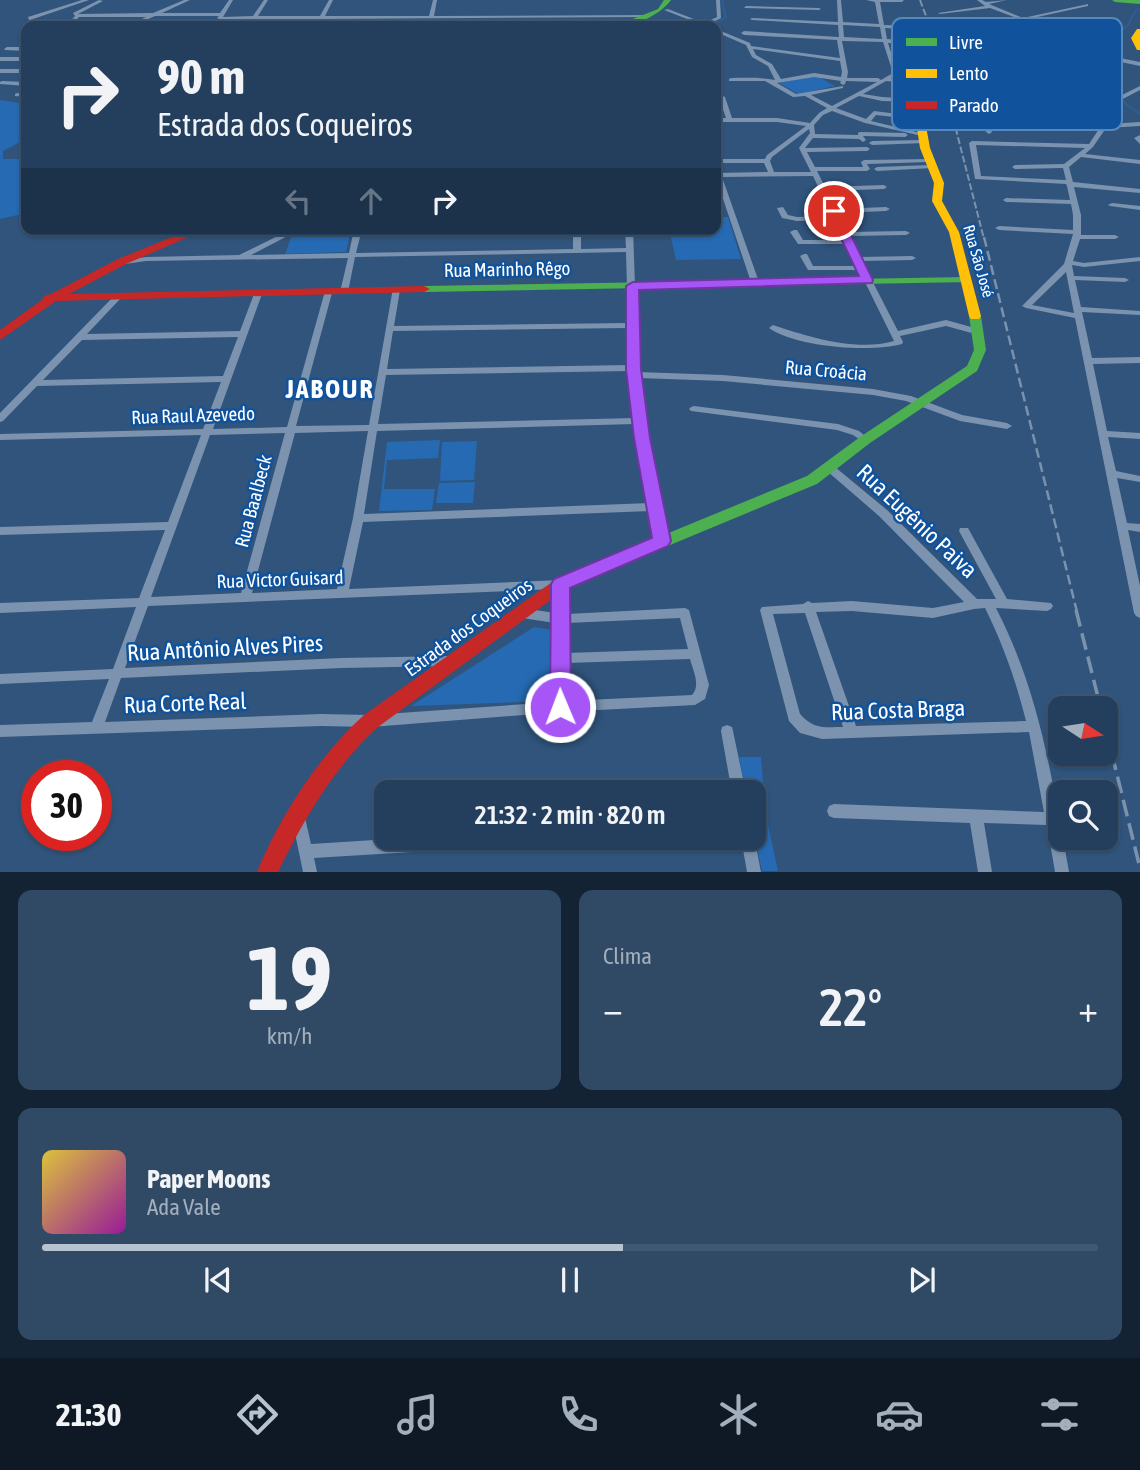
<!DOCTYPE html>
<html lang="pt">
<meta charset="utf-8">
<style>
:root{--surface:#243f5d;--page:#304a66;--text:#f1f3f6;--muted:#a3afbc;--line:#415872;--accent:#b7c3d1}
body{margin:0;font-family:"Asap Condensed",sans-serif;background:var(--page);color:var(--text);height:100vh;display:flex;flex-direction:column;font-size:26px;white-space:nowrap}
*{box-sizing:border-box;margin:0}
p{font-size:23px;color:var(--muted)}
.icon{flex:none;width:38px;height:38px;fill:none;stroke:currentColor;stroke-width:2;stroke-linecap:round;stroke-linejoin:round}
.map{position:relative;height:872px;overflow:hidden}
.sheet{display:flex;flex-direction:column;gap:18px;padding:18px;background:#142333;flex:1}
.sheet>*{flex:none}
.hud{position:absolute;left:21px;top:21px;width:700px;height:214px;border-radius:14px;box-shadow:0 2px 5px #0004,0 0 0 2px var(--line);background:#243f5d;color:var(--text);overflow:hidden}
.needle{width:46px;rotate:102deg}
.buttons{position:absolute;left:1048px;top:696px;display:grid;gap:14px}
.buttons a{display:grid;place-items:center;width:70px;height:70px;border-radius:14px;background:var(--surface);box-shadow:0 2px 5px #0004,0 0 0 2px var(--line);font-size:35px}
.speed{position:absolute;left:21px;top:760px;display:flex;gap:14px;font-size:35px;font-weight:700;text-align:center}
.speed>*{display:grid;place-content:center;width:91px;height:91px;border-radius:50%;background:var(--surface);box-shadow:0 2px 5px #0004,0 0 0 2px var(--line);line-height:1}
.speed .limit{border:10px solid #d22;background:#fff;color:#111}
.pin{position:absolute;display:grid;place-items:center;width:60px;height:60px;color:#fff;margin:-30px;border:4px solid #fff;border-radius:50%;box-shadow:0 2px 7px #0007}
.me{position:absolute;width:77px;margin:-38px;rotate:359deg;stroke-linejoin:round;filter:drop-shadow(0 0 5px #0008)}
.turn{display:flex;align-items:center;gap:24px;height:147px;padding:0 21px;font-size:32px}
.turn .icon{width:91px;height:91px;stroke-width:2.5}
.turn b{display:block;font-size:49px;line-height:60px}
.lanes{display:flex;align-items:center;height:66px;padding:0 21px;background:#0003;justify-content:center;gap:35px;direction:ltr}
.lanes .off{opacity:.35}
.big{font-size:52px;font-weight:600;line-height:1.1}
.sheet .card{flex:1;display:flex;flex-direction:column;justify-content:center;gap:10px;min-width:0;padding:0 24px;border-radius:14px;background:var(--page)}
.sheet .dial{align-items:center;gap:0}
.dial b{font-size:91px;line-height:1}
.song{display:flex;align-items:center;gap:21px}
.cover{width:84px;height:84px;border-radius:10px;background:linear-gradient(135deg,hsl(50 70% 55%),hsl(300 70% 35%))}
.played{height:7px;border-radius:4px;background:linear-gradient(90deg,var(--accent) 55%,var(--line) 55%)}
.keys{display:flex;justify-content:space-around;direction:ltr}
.heat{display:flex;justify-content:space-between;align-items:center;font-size:38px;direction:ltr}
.sheet .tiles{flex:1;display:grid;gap:18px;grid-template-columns:1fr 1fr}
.card:last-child{grid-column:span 2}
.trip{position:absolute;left:374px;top:780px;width:392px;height:70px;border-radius:14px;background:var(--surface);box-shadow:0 2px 5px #0004,0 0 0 2px var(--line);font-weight:600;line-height:70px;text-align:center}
.dock{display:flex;height:112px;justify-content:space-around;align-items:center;background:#0e1925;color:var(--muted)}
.dock .icon{width:49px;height:49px}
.dock .active{color:var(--accent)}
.dock b{font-size:32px;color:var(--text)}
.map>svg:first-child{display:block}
.green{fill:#256ab2}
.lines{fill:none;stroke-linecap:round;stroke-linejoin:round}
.stream{stroke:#2e5e92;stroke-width:2}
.street{fill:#7b93ae;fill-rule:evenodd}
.fast{fill:#4caf50;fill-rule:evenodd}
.slow{fill:#ffc107;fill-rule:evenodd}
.jam{fill:#c62828;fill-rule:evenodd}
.rail-far2{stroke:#7b92ac;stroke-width:2;stroke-dasharray:7 2.5;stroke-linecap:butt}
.rail-far1{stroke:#7b92ac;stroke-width:2.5;stroke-dasharray:10 4.5;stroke-linecap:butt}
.rail{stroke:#7b92ac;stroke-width:3.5;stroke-dasharray:17 7;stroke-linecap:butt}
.route{fill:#a855f7;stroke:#6d37a1;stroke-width:2}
.labels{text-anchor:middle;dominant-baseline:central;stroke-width:5;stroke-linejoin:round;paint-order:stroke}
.far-street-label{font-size:16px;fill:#fff;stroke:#10539c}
.street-label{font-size:19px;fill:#fff;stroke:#10539c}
.near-street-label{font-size:23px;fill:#fff;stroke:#10539c}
.district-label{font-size:26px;font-weight:bold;letter-spacing:2px;fill:#fff;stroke:#10539c}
.key{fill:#10539c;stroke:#5887ba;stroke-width:2}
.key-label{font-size:19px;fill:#fff}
</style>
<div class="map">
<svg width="1140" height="872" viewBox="0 0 1140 872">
<rect width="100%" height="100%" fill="#30547c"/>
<path class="green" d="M815,75L835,86L798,94L779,83Z
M0,100L26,104V139L3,151V159H26V207L22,214L0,219Z
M716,217H728L741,259L676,260L669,229H716Z
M301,229H354L351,230L346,252L285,254L293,232L312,231L298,230Z
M440,440L438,458L387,460L384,489H435L432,510L379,511L387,442Z
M477,441L474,480L440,481L442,442Z
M475,482L473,503H436L439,483Z
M534,627L553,630L550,701L411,706Z
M739,757H761L766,816L778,871H762L754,833V793H746Z"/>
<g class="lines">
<path class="stream" d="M1140,9L1136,10L1128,25L1101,46L1107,50C1090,78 1118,99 1140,114
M508,26H513
M709,26L726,17L722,0"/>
<path class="street" d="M82,0H89L33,19L35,26H31L28,17Z
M99,0L103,1L78,14L153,13L184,0H190L162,13H220L229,0H233L223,17L253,16L264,0H268L258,16H320L329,0H333L325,16H429L433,0H437L434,16L648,15L650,16L648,17L323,19L320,25H342L344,26H315L318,19H257L252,26H248L252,19H219L217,18L219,16H155L133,26H127L146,17H79L71,26H66L75,16L73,13Z
M716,0H720L721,18L709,24L711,26H699L700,24L664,10L668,9L704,23L717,17Z
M837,0H841L843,22L879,24L875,2L866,0H904L902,2H880L884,25L919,26L922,28L919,30L885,28L887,39L922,41L925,43L922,45L888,43L897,71L916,61L921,62L891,79L929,81L932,83L929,85L886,81L863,94L882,97L918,99L921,101L920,102L882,101L859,96L836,108L866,119L874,111L922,117L923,118L920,120L876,115L871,121L925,134L922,136L865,123L832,111L823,115L814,125L815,134L858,135V133L860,132L905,133L908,135L905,137L863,136L866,140L863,142L859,139L813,138L805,148L867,147L870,149L867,151L807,152L815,167H863L861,162L864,160L930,159V161L928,162L867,164L870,169L867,171H817L825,187L884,185L887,187L884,189L827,191L836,209L886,207L890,209L886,211L838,213L848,232L906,231L910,233L906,235L850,236L860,257L912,256L916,258L912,260L862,261L898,331L946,320L982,330L983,332L982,334L979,335L946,326L900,336L903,342L902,344C870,353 796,347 769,328L773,325C809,337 856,352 894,341L859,270H808L800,256L804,254H807L813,266H857L846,244H798L790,232L794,230H797L803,240H844L835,220L797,221L782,218L777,208L783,207L788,215L797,217L832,216L813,176L722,177L759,282L755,284L751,282L716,178V173L768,172L764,163H716V159H765L767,155L806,126L777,122H716V118H726L719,98L716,97V93L725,97L732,118H777L810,123L819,113L827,108L805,96L793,97L765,81H729V79L731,78C746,78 761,77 775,80L768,66L752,57L746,45L716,32V29L750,43L751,46L840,58L837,40L744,35L741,33L744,31L839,37L838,25L752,20L750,19L752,18L838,22ZM843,25L880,27L882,39L844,37ZM842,41L883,42L893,73L881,80L878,78H847L848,72ZM753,49L840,61L842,72L841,77L814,73L781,79L772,64L756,55ZM814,77L841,81L840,83L843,85L845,84L846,81L877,82L832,106L811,95L843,88V86L796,94L777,83ZM809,129L810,133L799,148L811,172H774L770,161L772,157Z
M977,0H982L986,2L1007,0L989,4L1023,18L1088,4V6L1028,19L1081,39L1099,54L1140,62V66L1097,57L1027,63L987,58L947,64L946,63L949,61L985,55L989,50L1018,41L977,39L975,38V36L1021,38L1023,40L1052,32L1046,30L1044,32H937V30L939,29L1043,28L990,8L940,14L938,13L985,6ZM1057,33L1077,41L1092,54L1027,59L991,55L993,52Z
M746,6L819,8L821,9L819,10L744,8Z
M643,19L680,24L682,25L678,26L641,21Z
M181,25H214L216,26H179Z
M7,47H26V51L5,50L4,49Z
M0,57H26V61H0Z
M1043,63L1062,81L1101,79L1104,81L1101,83L987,87L992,94L1114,99L1140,86V90L1117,102L1108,124L1140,122V126L1106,128L1093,147L1085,154L1140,160V164L1081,157L1069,167L1073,182L1140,189V193L1074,187L1081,215V235H1115L1119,237L1115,239H1080L1073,261L1084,263L1140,257V261L1084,267L1072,265L1074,276L1125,278L1129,280L1125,282L1075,280L1081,307L1140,311V315L1082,312L1092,358L1140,357V363L1093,364L1107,431L1140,433V439L1108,437L1116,471L1140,476V482L1117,478L1127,523L1140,524V532L1128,530L1140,586V618L1136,616L1134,613L1075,318L1026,308L1022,306L1064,264L1073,234L999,230L995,228L999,226L1073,230V215L1071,204L1006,202L1003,200L1006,198L1070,200L1067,186L1066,184L975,179L969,143L972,141L1089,144L1101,126L1109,109L1026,107L1035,128L1032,130L1029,128L1020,107H983L982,110L992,132L989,134L986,132L976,110L978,104L1110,105L1111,103L960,96L957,94L960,92L986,93C980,84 971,80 964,71L967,69L1019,68L1033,82L1056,81L1041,66V64ZM1018,72L1027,82L984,83L975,78L971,73ZM976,145L1085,148L1064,164L1015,165L1012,167L1015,169L1063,168L1066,180L981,176ZM1066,272L1074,313L1032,305Z
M0,69H26V73H0Z
M2,81L26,82V86L0,84V82Z
M17,93H26V97L15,96V94Z
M1140,135V144L1134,138Z
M923,140L926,142L925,143L872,145L869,143L872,141Z
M931,165L934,167L933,168L877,171L874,169L877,167Z
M1112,203L1140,206V210L1110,206L1108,205Z
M292,229H301L251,255L349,253L354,229H362L356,253L573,249V229H581V249L626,248L625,229H633L638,372L723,375L873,389L911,396L962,415L1007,423L1012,426L1007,429L960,421L906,401L873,395L723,381L639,378L647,438L667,541L666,544H658L657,541L651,511L363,522L349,589L561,580L565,581L567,584V614L685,608L689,610L709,685L705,699L695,705L560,712L371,727L321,726L0,737V725L92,722L109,679L0,684V674L113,669L136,607L0,613V603L139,598L165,530L0,535V527L168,522L201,435L0,440V434L203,429L221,382L37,386L3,421L0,422V413L114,296H117L121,298L87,334L240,331L254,294L255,292H261L262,294L213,429L287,427L325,291H331L332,293L296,426L369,425L393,288H396L400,290L394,326L628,323L626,252L355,257L348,292L344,294L340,292L348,258L146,261L118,265L114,263L118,261L146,257L239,255ZM628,328L629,365L387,369L393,331ZM238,337L223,376L43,380L82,340ZM629,371L635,418L378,424L386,375ZM635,424L650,503L364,514L377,431ZM368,431L353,518L337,589L252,593L295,433ZM285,433L241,593L151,597L210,435ZM555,589V613L522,608L518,610L516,613L518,616L522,618L555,623L554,655L553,658L554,661V702L371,715L321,714L105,722L121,678L341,668L451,666L455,665L457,661L455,657L451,656L341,658L125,668L148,606ZM680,618L688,649L566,653L567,623ZM690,659C693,671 701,685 692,695L566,701V663Z
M694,406L838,424L859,431L870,440L865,443L853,435L837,430L691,411L689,409L691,407Z
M831,466L835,467L887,510L977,599H996L959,531L960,528H968L1007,599L1051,603L1053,606L1051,609L1047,611L996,608C1032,678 1047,748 1060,824V838H1063L1069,872H1055L1047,825L984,823L992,872H978L970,823L834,818L829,816L827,811L829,806L834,804L1044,812L1029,732L822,739L800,733L789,721L760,610L762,607L803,604L808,601L812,603L852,601L933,608L964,602L879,516L827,471L826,469ZM985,608C1003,644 1016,681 1026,721L856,726L816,612L852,611L933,618L974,609ZM805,613L843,727C823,727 815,730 800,714L773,614Z
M727,725L732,727L733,731L746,793H732L721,731L722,727Z
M298,807L303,809L311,844L406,838H534L532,843L527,845L314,858L317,872H303L291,814L293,809Z
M754,836L761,872H747L741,838H754Z"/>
<path class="fast" d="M664,0H671C660,15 635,27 615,26L658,9Z
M1112,0H1140V4L1115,2Z
M967,277L971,278V282L424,292L418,289L424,286Z
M975,312L981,316L986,350L977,371L870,443L817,484L581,582L575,584L569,582L567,578L569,574L807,476L860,437L967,366L974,350L969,316Z"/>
<path class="slow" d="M1137,29H1140V50H1137L1131,38Z
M914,80L918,82L930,148L944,183L942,201L959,232L981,316L979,319H971L969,316L949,232L932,201L934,183L920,148L910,82Z"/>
<path class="jam" d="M192,229H207L126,264L69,294L424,286L430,289L424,292L56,301L0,340V330L43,299L44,296L51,294L118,259Z
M575,572L581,574L583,578L581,582L567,588L378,727C334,767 304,819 278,872H257C281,814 318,757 364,715L555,580Z"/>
<path class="rail-far2" d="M920,0L929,24L984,239"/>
<path class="rail-far1" d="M984,237L1077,612"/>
<path class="rail" d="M1076,610L1101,709
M1106,730L1140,868"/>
</g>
<path class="route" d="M834,207L839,211L873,280L872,283L639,290L641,369L650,438L671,541L668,546L570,588L571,707L568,714L560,716L553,714L550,707L551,584L554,579L652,538L634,438L626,369V286L633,282L859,276L828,211Z"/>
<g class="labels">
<g class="far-street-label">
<text transform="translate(979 261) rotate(74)">Rua São José</text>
</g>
<g class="street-label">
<text transform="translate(507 269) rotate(-1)">Rua Marinho Rêgo</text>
<text transform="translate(826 370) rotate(5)">Rua Croácia</text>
<text transform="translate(193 415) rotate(-2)">Rua Raul Azevedo</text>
<text transform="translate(253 501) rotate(-75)">Rua Baalbeck</text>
<text transform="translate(280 579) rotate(-2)">Rua Victor Guisard</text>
<text transform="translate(468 627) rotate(-36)">Estrada dos Coqueiros</text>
</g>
<g class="near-street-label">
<text transform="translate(917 521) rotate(43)">Rua Eugênio Paiva</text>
<text transform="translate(225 648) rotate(-3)">Rua Antônio Alves Pires</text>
<text transform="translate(185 703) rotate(-2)">Rua Corte Real</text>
<text transform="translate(898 710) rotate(-2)">Rua Costa Braga</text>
</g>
<g class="district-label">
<text x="330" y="389">JABOUR</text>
</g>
</g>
<rect x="892" y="18" width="230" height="112" rx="10" class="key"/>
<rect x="906" y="38" width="31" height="8" fill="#4caf50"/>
<rect x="906" y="69" width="31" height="9" fill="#ffc107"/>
<rect x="906" y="101" width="31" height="8" fill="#c62828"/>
<g class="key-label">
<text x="949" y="49">Livre</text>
<text x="949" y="80">Lento</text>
<text x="949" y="112">Parado</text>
</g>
</svg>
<div class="buttons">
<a><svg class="needle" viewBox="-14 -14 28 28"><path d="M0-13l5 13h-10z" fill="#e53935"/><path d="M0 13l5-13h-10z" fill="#a3afbc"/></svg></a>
<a><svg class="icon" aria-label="search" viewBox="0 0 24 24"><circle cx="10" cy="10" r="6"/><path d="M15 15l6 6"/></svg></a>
</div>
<div class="speed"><div class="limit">30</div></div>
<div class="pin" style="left:834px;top:211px;background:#d93025"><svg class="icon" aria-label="arrive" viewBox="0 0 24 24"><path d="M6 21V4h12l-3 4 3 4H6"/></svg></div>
<svg class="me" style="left:560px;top:707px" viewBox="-20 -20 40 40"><circle r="17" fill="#a855f7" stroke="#fff" stroke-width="3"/><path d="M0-11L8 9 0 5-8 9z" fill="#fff"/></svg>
<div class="trip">21:32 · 2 min · 820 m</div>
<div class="hud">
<div class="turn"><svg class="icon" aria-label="right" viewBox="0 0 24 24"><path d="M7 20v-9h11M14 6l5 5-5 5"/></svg><div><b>90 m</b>Estrada dos Coqueiros</div></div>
<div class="lanes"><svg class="icon off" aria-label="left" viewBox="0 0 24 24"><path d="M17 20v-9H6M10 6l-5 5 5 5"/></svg><svg class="icon off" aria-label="ahead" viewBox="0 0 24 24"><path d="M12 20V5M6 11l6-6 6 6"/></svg><svg class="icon" aria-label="right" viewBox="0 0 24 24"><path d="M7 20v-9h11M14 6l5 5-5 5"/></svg></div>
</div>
</div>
<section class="sheet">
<div class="tiles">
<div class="card dial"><b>19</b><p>km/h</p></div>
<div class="card"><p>Clima</p>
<div class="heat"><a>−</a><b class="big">22°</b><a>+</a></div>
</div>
<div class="card">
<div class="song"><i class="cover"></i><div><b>Paper Moons</b><p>Ada Vale</p></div></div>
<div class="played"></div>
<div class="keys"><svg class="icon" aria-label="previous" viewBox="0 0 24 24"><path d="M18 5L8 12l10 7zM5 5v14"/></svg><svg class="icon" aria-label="pause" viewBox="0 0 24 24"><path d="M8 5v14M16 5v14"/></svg><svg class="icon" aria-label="next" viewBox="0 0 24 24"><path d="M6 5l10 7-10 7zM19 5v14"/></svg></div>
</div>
</div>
</section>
<nav class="dock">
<b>21:30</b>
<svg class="icon active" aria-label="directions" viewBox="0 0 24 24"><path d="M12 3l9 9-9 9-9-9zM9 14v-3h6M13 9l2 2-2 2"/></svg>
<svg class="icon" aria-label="music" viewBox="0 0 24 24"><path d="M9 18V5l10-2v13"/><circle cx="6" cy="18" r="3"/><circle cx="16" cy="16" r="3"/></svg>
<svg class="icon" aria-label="phone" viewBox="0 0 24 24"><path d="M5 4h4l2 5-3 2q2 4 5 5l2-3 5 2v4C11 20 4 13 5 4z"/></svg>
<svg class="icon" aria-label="climate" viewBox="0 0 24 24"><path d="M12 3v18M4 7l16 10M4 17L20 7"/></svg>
<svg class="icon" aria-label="car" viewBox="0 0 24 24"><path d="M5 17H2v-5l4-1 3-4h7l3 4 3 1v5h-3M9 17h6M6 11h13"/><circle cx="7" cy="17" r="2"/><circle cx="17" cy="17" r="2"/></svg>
<svg class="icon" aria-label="filters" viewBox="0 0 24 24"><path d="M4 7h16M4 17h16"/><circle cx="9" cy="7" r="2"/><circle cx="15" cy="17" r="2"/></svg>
</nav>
